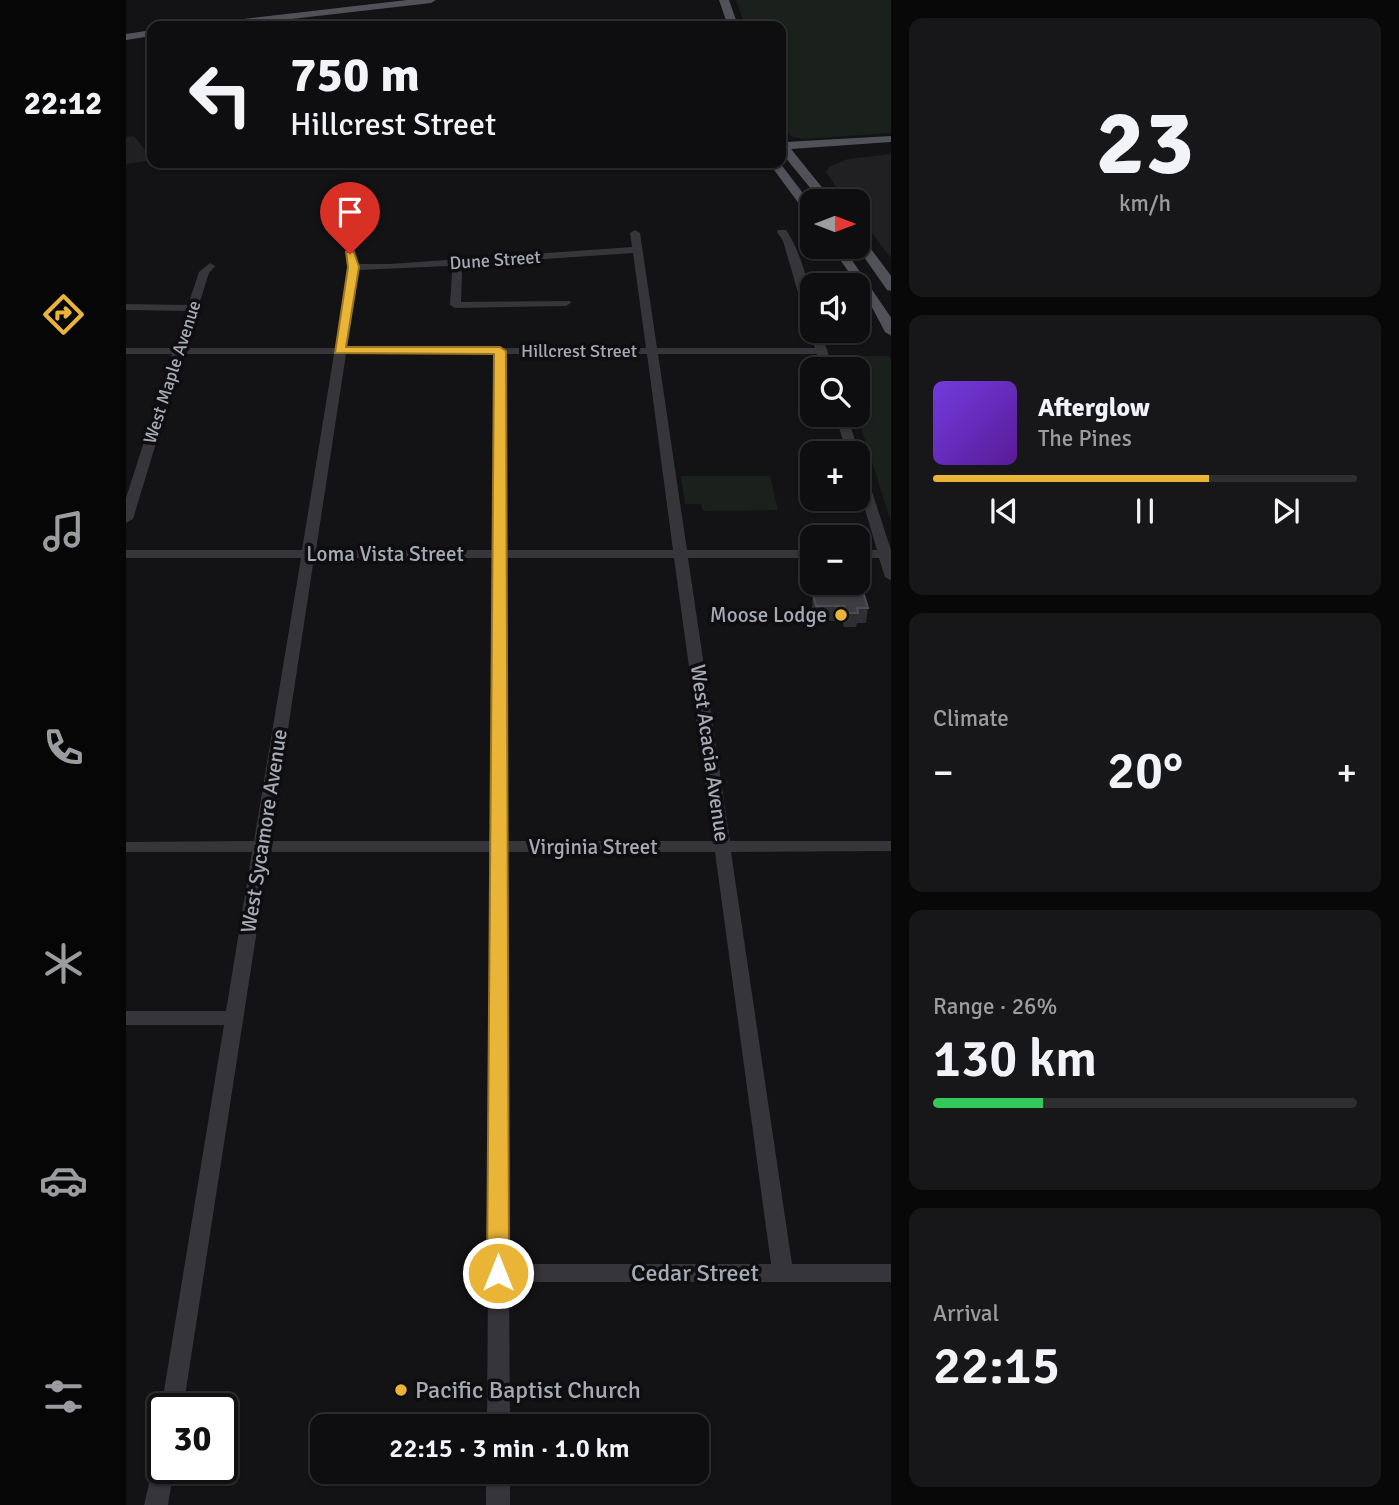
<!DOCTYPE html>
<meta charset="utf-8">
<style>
:root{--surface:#0e0e10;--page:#171719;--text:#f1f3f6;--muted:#9b9c9f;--line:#2e2e30;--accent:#eab537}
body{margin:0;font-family:Signika,sans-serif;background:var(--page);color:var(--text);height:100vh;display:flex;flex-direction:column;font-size:26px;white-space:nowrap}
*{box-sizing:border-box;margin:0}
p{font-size:23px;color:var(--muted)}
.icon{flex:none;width:38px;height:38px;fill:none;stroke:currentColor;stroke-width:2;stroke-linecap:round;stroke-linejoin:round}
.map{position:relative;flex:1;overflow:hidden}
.drawer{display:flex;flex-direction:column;gap:18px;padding:18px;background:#080809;width:508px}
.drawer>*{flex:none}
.hud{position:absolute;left:21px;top:21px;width:639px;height:147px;border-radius:14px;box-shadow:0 2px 5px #0004,0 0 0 2px var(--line);background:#0e0e10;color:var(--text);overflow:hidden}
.needle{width:46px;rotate:90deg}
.fabs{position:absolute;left:674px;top:189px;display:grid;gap:14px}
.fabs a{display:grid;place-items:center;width:70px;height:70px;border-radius:14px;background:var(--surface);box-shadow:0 2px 5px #0004,0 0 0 2px var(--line);font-size:35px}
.speed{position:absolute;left:21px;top:1393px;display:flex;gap:14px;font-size:35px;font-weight:700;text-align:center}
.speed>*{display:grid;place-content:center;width:91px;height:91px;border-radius:50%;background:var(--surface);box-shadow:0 2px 5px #0004,0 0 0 2px var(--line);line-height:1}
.speed .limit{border:4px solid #111;border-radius:10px;background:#fff;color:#111}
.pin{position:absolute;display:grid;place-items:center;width:60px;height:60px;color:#fff;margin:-72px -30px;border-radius:50% 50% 50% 0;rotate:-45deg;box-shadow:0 0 7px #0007}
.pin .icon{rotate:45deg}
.me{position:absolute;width:77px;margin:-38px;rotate:0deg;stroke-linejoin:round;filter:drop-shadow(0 0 5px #0008)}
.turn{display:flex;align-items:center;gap:24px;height:147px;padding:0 28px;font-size:32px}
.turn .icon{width:91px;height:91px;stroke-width:2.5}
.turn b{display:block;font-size:49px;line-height:60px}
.big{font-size:52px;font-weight:600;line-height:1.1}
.drawer .widget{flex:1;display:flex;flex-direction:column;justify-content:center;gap:10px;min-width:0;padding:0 24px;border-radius:14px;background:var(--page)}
.drawer .dial{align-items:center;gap:0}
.dial b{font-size:91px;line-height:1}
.song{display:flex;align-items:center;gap:21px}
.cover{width:84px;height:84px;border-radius:10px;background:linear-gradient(135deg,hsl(260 70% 55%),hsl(270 70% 35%))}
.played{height:7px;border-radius:4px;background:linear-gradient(90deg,var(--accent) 65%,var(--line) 65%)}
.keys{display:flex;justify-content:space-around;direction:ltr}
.heat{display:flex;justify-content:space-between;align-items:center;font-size:38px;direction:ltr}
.charge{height:10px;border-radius:5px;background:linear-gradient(90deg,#34c759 26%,var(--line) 0)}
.trip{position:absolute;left:184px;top:1414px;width:399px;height:70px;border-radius:14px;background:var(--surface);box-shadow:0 2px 5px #0004,0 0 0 2px var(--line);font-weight:600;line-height:70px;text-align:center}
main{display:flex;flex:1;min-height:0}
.menu{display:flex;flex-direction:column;width:126px;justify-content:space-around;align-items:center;background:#060606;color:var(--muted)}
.menu .icon{width:49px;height:49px}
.menu .on{color:var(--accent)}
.menu b{font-size:32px;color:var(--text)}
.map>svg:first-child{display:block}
.built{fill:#201f22}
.green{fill:#1a201b}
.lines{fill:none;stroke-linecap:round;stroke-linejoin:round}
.minor{fill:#35353a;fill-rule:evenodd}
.major{fill:#515259;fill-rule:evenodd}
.wall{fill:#2f2f33}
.building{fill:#3c3c41;stroke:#4c4e53;stroke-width:2}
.route{fill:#eab537;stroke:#987624;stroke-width:2}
.poi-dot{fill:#eab537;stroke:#0e0e10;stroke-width:2.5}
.labels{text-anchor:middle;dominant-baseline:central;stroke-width:7;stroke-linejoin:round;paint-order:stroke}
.far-street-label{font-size:18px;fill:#a6aab5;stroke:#0e0e10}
.street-label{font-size:21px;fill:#a6aab5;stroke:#0e0e10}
.poi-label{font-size:21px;fill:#a6aab5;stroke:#0e0e10;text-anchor:end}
.near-street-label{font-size:24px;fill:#a6aab5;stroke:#0e0e10}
.near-poi-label{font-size:24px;fill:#a6aab5;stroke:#0e0e10;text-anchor:start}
</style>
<main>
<nav class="menu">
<b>22:12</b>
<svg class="icon on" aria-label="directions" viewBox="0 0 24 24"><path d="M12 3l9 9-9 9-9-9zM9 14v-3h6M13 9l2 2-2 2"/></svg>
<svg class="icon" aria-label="music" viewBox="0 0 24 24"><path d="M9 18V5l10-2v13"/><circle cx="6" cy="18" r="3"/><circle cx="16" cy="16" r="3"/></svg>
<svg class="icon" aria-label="phone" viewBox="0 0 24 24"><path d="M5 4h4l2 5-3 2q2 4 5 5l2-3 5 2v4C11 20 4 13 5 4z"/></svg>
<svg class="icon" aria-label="climate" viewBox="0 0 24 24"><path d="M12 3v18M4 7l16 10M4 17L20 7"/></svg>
<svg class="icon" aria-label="car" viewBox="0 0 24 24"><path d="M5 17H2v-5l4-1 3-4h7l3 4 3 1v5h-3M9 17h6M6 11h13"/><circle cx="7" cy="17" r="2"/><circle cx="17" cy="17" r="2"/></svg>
<svg class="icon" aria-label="filters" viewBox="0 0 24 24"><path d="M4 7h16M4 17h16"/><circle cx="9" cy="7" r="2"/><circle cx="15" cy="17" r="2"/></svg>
</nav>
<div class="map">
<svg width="766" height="1505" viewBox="0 0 766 1505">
<rect width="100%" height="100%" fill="#131315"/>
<path class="built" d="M8,136L26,159V160L0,164V137Z
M765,154H766L765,258L732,215V201H720L700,172L703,167L722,159Z"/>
<path class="green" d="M610,0H765V133L676,139L664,136L655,120L654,26H619Z
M712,356H762L765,359V522L731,415L732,369H716Z
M555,476H644L652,510L577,511L575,504H559Z"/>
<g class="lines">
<path class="minor" d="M509,230L514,233L531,348H689L683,331L686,328V331H695L707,369H695L691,354H532L561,550H686V558H562L604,841H766V851L605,852L666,1264H766V1282H383L384,1426H361L365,852H143L57,1409H37V1414L35,1409L98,1025H0V1011H100L126,852H0V842L128,841L175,558H0V550H176L208,354H57L7,519L0,523V498L46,354H0V348H48L60,311L3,310H0V304L62,305L73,272L84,263L89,266L83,273L59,348H209L223,267L220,252H228L232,264H264L506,247L504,233ZM507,253L520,348H221L233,270L323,266L326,273L324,305L329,308L440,306L445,303L444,301L335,302L336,273L333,265ZM220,354H368L367,550H190ZM380,354H521L547,550H380ZM188,558H367L365,841H145ZM380,558H548L587,841H381ZM381,852H589L645,1264H383Z
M652,230H660C677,255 686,293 686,323L680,320L657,241L651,232Z
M709,415H721L733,453L732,456V453H721Z
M732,463L738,467L766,553V581L759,577L753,558H732V550H751L732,486Z
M37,1455V1468H48L42,1505H18L29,1458Z
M360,1472H384V1505H360Z"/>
<path class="major" d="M281,0H310L305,3L105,26H78L83,23Z
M593,0H603L612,26H602Z
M26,30V36L0,40V34Z
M766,136V142L665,149L707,201H695L654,151V140L659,142Z
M643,163H654L686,205V217L682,216Z
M732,236L736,237L766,277V291L761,290L731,247Z
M705,247H717L766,319V336L759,332L740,296Z"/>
</g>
<path class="wall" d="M687,594H698L742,608L740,623H731L730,627H718L716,621H688L686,608Z"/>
<path class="building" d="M735,585L742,608H731L732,613H720L718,606H690L687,594H699V587Z"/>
<path class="route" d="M220,252H228L233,267L220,347H374L380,351L383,1273L379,1279L372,1281L364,1279L361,1273L368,354L209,353L222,267Z"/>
<g class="poi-dot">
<circle cx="715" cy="615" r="7"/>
<circle cx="275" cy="1390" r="7"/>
</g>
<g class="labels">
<g class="far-street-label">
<text transform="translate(369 260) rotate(-4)">Dune Street</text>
<text x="453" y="351">Hillcrest Street</text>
<text transform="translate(46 372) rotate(-72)">West Maple Avenue</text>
</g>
<g class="street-label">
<text x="259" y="554">Loma Vista Street</text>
<text transform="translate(584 753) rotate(82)">West Acacia Avenue</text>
<text transform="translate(138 831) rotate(-81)">West Sycamore Avenue</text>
<text x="467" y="847">Virginia Street</text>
</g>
<g class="poi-label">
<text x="701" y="615">Moose Lodge</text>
</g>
<g class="near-street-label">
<text x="569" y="1273">Cedar Street</text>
</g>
<g class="near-poi-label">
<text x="289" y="1390">Pacific Baptist Church</text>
</g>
</g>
</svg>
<div class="fabs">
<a><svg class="needle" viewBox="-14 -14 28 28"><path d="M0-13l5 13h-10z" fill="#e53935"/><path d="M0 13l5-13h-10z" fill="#9b9c9f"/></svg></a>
<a><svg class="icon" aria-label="sound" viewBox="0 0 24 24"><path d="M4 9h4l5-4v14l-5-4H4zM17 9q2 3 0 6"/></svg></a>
<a><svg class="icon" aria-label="search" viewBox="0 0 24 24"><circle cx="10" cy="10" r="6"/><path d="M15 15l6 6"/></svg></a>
<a>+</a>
<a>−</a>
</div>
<div class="speed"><div class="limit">30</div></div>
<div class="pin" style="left:224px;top:254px;background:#d93025"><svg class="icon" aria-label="arrive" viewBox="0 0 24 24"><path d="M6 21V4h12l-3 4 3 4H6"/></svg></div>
<svg class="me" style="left:372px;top:1273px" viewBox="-20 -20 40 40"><circle r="17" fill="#eab537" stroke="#fff" stroke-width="3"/><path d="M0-11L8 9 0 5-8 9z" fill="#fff"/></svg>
<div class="trip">22:15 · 3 min · 1.0 km</div>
<div class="hud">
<div class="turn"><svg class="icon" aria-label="left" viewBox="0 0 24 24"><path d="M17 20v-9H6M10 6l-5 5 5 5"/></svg><div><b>750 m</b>Hillcrest Street</div></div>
</div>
</div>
<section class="drawer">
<div class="widget dial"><b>23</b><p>km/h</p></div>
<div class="widget">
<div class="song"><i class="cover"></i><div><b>Afterglow</b><p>The Pines</p></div></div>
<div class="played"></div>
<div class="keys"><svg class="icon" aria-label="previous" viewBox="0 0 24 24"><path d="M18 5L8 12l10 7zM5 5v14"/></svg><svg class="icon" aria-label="pause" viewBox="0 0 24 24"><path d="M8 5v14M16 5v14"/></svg><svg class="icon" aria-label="next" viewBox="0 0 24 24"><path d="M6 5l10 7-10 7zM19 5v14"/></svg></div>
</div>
<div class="widget"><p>Climate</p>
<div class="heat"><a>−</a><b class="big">20°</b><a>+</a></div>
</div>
<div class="widget"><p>Range · 26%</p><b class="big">130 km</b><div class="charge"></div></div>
<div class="widget"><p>Arrival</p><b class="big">22:15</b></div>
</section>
</main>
